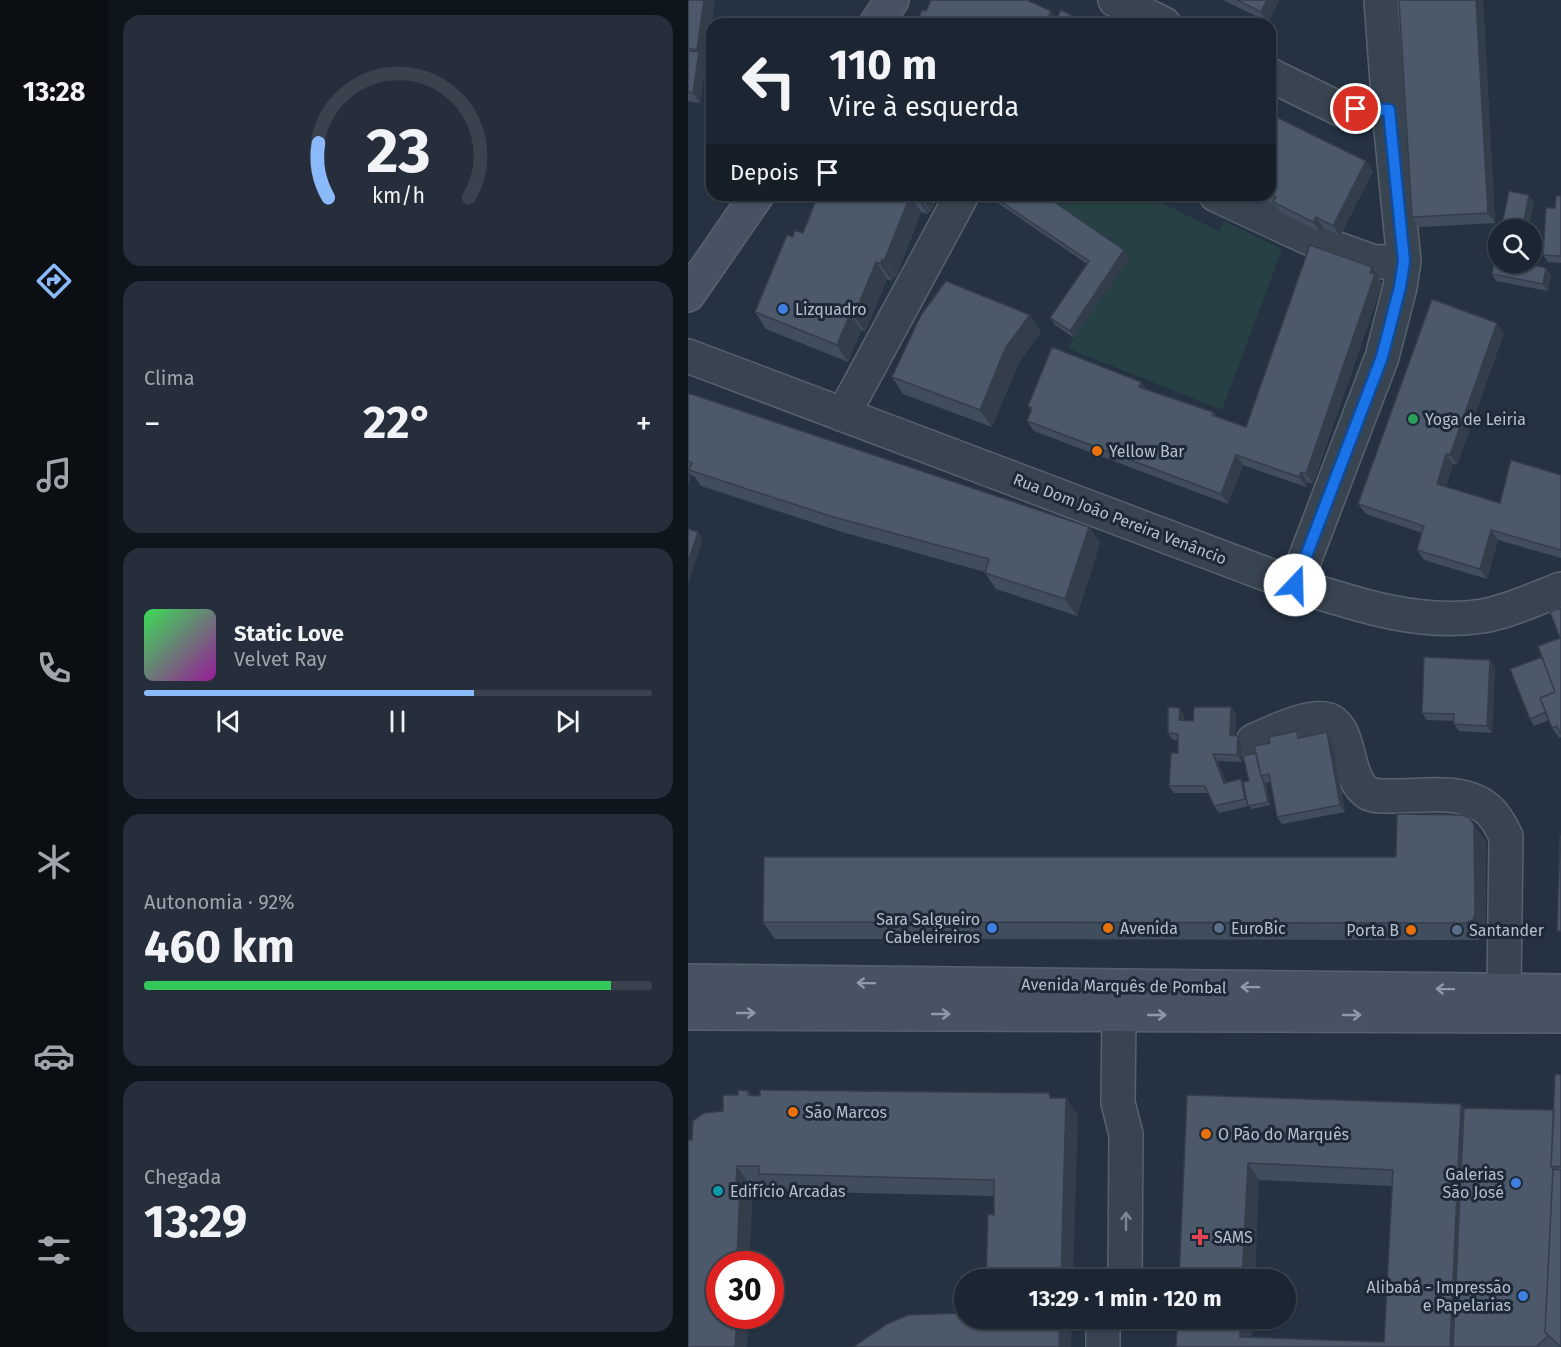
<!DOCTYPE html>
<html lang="pt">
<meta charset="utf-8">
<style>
:root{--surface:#1c2632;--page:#252e3a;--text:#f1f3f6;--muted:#a0a5ac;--line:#3a434d;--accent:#8bbafb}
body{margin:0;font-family:"Fira Sans",sans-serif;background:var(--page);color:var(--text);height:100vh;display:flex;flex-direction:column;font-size:22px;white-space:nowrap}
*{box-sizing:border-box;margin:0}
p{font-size:20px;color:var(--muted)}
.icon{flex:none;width:33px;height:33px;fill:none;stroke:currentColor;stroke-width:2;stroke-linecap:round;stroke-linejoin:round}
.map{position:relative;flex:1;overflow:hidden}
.panel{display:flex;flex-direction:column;gap:15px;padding:15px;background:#0f151c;width:580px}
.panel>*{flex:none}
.banner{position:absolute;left:18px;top:18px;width:570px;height:183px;border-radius:18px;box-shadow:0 2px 4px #0004,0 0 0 2px var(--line);background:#1c2632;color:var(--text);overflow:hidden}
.controls{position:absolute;left:800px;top:219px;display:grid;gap:12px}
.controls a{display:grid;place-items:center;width:54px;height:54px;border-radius:50%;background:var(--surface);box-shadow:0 2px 4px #0004,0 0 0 2px var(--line);font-size:30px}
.speed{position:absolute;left:18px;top:1251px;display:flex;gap:12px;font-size:30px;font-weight:700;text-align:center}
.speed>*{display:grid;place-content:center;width:78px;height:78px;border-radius:50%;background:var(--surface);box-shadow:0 2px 4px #0004,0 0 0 2px var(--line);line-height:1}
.speed .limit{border:9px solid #d22;background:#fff;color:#111}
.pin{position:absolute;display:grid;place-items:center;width:51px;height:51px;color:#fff;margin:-26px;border:3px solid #fff;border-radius:50%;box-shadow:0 2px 6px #0007}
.me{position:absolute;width:66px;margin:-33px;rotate:21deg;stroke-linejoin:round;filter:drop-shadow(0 0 4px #0008)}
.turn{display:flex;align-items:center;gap:21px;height:126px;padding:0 24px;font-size:27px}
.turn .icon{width:78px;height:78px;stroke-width:2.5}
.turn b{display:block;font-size:42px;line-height:51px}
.then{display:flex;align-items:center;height:57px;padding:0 24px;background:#0003;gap:12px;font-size:22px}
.big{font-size:45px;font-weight:700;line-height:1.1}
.panel .widget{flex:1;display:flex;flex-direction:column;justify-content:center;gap:9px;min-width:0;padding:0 21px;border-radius:18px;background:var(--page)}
.panel .dial{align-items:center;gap:0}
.dial svg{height:156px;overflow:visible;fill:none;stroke:var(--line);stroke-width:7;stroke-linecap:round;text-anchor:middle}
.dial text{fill:var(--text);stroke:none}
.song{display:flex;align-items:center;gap:18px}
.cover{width:72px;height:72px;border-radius:9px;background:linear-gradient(135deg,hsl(130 70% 55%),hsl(300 70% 35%))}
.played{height:6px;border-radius:3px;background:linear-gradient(90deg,var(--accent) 65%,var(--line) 65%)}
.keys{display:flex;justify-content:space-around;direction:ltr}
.heat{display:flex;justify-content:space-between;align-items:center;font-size:33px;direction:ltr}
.charge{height:9px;border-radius:4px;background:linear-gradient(90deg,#34c759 92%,var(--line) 0)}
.trip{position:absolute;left:266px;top:1269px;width:342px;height:60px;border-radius:30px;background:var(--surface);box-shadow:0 2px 4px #0004,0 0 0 2px var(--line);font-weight:700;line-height:60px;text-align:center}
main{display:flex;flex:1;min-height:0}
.tabs{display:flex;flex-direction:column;width:108px;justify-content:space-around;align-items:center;background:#0b0f14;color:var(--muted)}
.tabs .icon{width:42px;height:42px}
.tabs .active{color:var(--accent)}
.tabs b{font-size:27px;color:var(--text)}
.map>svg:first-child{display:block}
.green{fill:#274043}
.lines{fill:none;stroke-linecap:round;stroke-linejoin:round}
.street-casing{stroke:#57626f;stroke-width:36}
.secondary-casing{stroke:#57626f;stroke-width:36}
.street{stroke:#394451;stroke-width:33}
.secondary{stroke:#475365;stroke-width:33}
.wall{fill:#404d5c}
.shaded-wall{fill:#343e4b}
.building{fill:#4b596b;stroke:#343e4b;stroke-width:1.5}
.oneway{stroke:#8f99a8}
.oneway2{stroke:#7e8895}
.route-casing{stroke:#114b97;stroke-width:15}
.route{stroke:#1a73e8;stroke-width:10}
.shop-dot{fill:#3f7fe0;stroke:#1e2937;stroke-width:2}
.leisure-dot{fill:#2e9e5b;stroke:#1e2937;stroke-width:2}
.food-dot{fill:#e8710a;stroke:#1e2937;stroke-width:2}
.service-dot{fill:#5c6f8a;stroke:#1e2937;stroke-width:2}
.culture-dot{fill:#0f9aa8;stroke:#1e2937;stroke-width:2}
.health-dot{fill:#e0444e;stroke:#1e2937;stroke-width:2}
.labels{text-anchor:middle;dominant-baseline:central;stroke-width:6;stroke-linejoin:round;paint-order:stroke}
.poi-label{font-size:16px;fill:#b6bfcc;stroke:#1e2937;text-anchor:start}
.street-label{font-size:16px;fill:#b6bfcc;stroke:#1e2937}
</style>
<main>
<nav class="tabs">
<b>13:28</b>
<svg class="icon active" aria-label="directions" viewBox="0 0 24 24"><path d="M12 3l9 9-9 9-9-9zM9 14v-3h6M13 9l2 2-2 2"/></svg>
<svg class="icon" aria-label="music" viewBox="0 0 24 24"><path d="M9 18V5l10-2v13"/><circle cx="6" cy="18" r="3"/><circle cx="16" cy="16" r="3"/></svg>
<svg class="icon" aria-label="phone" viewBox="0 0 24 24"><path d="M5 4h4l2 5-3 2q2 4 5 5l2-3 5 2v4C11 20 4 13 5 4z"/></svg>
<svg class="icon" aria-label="climate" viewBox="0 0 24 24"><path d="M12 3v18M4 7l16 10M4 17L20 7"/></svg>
<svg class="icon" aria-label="car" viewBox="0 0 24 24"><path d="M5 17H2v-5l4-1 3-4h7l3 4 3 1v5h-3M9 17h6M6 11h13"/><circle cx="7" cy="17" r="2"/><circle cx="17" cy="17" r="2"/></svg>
<svg class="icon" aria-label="filters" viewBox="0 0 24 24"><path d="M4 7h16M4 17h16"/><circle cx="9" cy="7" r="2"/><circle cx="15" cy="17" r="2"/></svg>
</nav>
<section class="panel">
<div class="widget dial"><svg viewBox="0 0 100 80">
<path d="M14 69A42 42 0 1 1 86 69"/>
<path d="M14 69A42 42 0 0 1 9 41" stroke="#8bbafb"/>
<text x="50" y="56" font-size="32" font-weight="700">23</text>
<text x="50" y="72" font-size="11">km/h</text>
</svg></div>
<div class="widget"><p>Clima</p>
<div class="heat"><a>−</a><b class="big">22°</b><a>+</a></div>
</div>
<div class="widget">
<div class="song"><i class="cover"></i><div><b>Static Love</b><p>Velvet Ray</p></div></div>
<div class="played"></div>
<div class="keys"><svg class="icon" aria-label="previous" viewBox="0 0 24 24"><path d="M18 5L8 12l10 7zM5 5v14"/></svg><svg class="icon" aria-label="pause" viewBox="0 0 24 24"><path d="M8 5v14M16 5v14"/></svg><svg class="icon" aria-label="next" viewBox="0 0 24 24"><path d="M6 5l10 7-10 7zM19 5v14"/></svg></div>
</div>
<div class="widget"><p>Autonomia · 92%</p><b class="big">460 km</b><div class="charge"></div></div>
<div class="widget"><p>Chegada</p><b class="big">13:29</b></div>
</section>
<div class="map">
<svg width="873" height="1347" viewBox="0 0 873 1347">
<rect width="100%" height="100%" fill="#253242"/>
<path class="green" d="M351,195H458L531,231L536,221L594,249L534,410L379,348L441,257Z"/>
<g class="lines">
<g class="street-casing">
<path id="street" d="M427,0L476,24
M582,75L652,109L701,110
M528,195L625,240L686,262L716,261
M0,356L607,585C667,604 730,626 795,616C822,611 847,599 873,589
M155,415L274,195
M607,585L694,357L712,287L716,261L701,110L693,0
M565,741C581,734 626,711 643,721C664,733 657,779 680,793C687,797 699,796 707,796C739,796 784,787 806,816C811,822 814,829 818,836L816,990
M431,1014L430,1103L438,1134L437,1280
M415,1347V1318"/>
</g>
<g class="secondary-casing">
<path id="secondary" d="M188,24L204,0
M0,295L69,195
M0,981L873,991
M0,1013L873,1016"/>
</g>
<use href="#street" class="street"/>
<use href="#secondary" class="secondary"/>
</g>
<path class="wall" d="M0,0L27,1L12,103L0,101Z
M535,0H591L580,22Z
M711,0H795L807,223L731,227L724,217Z
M582,114L685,171L652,236L635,227L632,232L592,212L586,203L569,195H582Z
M130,195H250L243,212L241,211L240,214L233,212L208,277L206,276L204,281L199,279L177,332L173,330L160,362L78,329L67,312L105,237L115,233Z
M300,195H356L441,257L386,338L367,325L362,318L399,264L301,197Z
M873,196V263L860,262L855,255L867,208Z
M810,262L863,275L860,291L808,281L804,274Z
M684,267L691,277V279L694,284L625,484L620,482L618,487L555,465L540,504L346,431L339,421L343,410L340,406L453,382L458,390L525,412L529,417L558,427Z
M342,315L353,332L330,364L304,427L215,394L204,377Z
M816,333L769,465L765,464L758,487L812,503L873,475V558L810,540L799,579L736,560L729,550L734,533L678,514L670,504Z
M0,393L401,527L412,543L389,616L308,589L297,573V572L154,532L13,486L6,476L3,475L0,485Z
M873,608V737L871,738L864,728L861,720L846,726L842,719L854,657L872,638Z
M807,667L804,733L771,731L766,724V721L739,720L734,713Z
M548,714L547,736H550L554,743V762L530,761L538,782L553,779L555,782L561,781L568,753L582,743L609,731L613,737L639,732L644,739L657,812L594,824L589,817L583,782L578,783L582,805L563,809L561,806L531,813L526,806L520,793H486L481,786L490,753V740H485L480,733L496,715V721H505Z
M798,841V931L796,937L790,940L87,939L75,922L708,857Z
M873,1075V1347H488L565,1318L564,1337L696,1342L704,1186L571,1180L499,1095L773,1104L776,1108L866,1110Z
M60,1091L63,1095L365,1098L390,1115L306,1215V1196L82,1191L76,1182H60V1194L64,1199L61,1264H32L4,1140L35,1111L50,1095Z"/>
<path class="shaded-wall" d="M16,0H26L27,1L12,103L5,93L11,52L9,50Z
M579,0H591L580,22L573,12Z
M788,0H795L807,223L800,213Z
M363,11L373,24H357Z
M678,161L685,171L652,236L645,226Z
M229,195L241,211L240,214L228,197Z
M232,195H250L243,212Z
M841,195L846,202L840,230H834Z
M222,196L233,212L208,277L196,261Z
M628,217L635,227L632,232L625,222Z
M436,250L441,257L386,338L382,331Z
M194,259L206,276L204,281L192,264Z
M188,262L199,279L177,332L166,316Z
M684,267L691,277V279L694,284L625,484L618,474Z
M858,268L863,275L860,291L855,284Z
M162,314L173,330L160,362L149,345Z
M342,315L353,332L330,364L304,427L292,410L318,347Z
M809,323L816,333L769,465L762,455Z
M453,382L460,392L451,387Z
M758,454L765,464L756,494L749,484Z
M548,455L555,465L540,504L533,494Z
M0,471L3,475L0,485Z
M613,472L620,482L618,487L611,477Z
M401,527L412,543L389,616L377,599Z
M803,530L810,540L799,579L792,569Z
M10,532L15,539L0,584V562Z
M802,660L807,667L804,733L799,726Z
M543,707L548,714L547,742L542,735Z
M492,708L496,715V727L491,720Z
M639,732L644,739L657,812L652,805Z
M550,736L554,743V762L549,755Z
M525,754L530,761L540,789L536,783Z
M553,779L558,786L562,806L557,799Z
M575,780L578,783L582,805L580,802Z
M786,825L798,841V931L796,937L785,920Z
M378,1098L390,1115L385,1280H373Z
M773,1104L785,1120L774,1347H762Z
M560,1163L571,1180L567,1280H554Z
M49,1166L60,1182V1194L64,1199L61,1264H51L49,1261L48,1183Z
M49,1316H61L59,1347H47Z
M372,1318H384L383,1347H371Z
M552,1318H565L563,1347L552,1337Z"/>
<path class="building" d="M0,0H16L9,50L0,48Z
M243,0H339L363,11L357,24H228L234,10L238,11Z
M549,0H579L573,12Z
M711,0H788L800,213L724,217Z
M373,10L401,24H366Z
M0,51L11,52L5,93L0,92Z
M582,114L678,161L645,226L628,217L625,222L585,202L588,197L582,194Z
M821,191L841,195L834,230H813Z
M130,195H229L228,197L222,196L196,261L194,259L192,264L188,262L166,316L162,314L149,345L67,312L99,235L105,237L107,230L115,233Z
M303,195H356L436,250L382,331L362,318L401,261Z
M868,196H873V256L855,255L858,208H867Z
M810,242V262H832L858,268L855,284L804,274Z
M622,245L684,267L682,273L687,274L618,474L613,472L611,477L548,455L533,494L339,421L344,408L340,406L364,347L453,382L451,387L525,412L524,415L558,427Z
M258,281L342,315L318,347L292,410L204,377L233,315Z
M744,299L809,323L762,455L758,454L749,484L812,503L823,460L873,475V550L803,530L792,569L729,550L736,526L670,504Z
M0,393L401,527L377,599L297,573L301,559L142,516L1,470L4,463L0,461Z
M0,529L10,532L0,562Z
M873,608V734L869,726L864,728L852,698L867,692L850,646L872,638L862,612Z
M736,657L802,660L799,726L766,724V714L734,713Z
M854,657L867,692L852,698L858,712L842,719L822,669Z
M480,707L492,708L491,720L505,721L506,707H543L542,735L550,736L549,755L525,754L536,783L553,779L557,799L526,806L517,786H481L483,753H490V734L480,733Z
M609,731L610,738L639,732L652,805L589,817L581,774L573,776L566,746L582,743L581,737Z
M568,753L573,776L575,780L580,802L560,806L555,782L561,781L555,756Z
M709,814L774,815L782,818L786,825L787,914L785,920L778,923L75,922L76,857H708Z
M872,836H873V931H869Z
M867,1074L873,1075V1167L863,1166Z
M50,1090L60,1091V1095L72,1096V1090L361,1093L362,1098H378L373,1280H298L300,1214L306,1215V1180L71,1174V1166H49L48,1183H52L49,1261L46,1262V1264H32V1316H49L47,1347H0V1140H4L5,1121L16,1113L35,1111V1095H50Z
M499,1095L773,1104L762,1347H488L490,1318H552V1337L696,1342L705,1170L560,1163L554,1280H491Z
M776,1108L866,1110L863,1166L865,1169L857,1332L860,1336L848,1347H765Z
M865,1169L873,1170V1347L857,1332Z
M276,1313V1318H372L371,1347H165L199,1324L220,1315Z"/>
<defs><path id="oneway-shaft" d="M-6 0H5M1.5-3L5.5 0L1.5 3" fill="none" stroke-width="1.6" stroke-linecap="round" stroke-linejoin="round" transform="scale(1.5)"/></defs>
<g class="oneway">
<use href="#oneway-shaft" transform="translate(178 983) rotate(-179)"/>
<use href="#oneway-shaft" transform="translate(562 987) rotate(-179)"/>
<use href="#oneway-shaft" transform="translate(757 989) rotate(-179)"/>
<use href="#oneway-shaft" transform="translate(58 1013)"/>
<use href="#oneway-shaft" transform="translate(253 1014)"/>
<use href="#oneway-shaft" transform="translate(469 1015)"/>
<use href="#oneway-shaft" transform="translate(664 1015)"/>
</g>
<use class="oneway2" href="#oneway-shaft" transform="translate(438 1221) rotate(-90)"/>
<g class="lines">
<g class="route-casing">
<path id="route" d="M607,585L694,357L712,287L716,261L701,110L668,109"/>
</g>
<use href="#route" class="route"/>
</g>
<g class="shop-dot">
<circle cx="95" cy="309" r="6"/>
<circle cx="304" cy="928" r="6"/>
<circle cx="828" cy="1183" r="6"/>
<circle cx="835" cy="1296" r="6"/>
</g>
<circle class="leisure-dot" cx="725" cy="419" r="6"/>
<g class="food-dot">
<circle cx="409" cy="451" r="6"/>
<circle cx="420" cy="928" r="6"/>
<circle cx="723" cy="930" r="6"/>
<circle cx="105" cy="1112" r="6"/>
<circle cx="518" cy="1134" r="6"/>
</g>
<g class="service-dot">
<circle cx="531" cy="928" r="6"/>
<circle cx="769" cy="930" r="6"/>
</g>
<circle class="culture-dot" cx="30" cy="1191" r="6"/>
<path class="health-dot" d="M509 1228h6v6h6v6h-6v6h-6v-6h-6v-6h6z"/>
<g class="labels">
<g class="poi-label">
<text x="107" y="309">Lizquadro</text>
<text x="737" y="419">Yoga de Leiria</text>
<text x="421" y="451">Yellow Bar</text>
<text x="292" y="919" text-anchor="end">Sara Salgueiro<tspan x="292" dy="18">Cabeleireiros</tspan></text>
<text x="432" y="928">Avenida</text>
<text x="543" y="928">EuroBic</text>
<text x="711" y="930" text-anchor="end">Porta B</text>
<text x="781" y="930">Santander</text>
<text x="117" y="1112">São Marcos</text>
<text x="530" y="1134">O Pão do Marquês</text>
<text x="816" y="1174" text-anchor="end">Galerias<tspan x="816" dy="18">São José</tspan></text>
<text x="42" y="1191">Edifício Arcadas</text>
<text x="526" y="1237">SAMS</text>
<text x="823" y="1287" text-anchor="end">Alibabá - Impressão<tspan x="823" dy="18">e Papelarias</tspan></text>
</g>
<g class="street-label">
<text transform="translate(432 519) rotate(21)">Rua Dom João Pereira Venâncio</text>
<text transform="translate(436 986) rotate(1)">Avenida Marquês de Pombal</text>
</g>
</g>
</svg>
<div class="controls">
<a><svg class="icon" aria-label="search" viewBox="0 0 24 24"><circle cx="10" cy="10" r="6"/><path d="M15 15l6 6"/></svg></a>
</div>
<div class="speed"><div class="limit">30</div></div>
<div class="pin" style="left:668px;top:109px;background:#d93025"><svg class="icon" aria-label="arrive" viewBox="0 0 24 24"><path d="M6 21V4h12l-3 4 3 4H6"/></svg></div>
<svg class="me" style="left:607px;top:585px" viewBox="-20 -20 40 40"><circle r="19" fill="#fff"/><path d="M0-13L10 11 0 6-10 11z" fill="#1a73e8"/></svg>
<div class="trip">13:29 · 1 min · 120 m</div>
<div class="banner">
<div class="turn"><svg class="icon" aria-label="left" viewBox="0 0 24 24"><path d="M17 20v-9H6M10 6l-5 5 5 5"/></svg><div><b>110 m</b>Vire à esquerda</div></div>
<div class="then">Depois<svg class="icon" aria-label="arrive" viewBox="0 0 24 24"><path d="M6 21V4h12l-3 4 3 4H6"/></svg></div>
</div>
</div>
</main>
